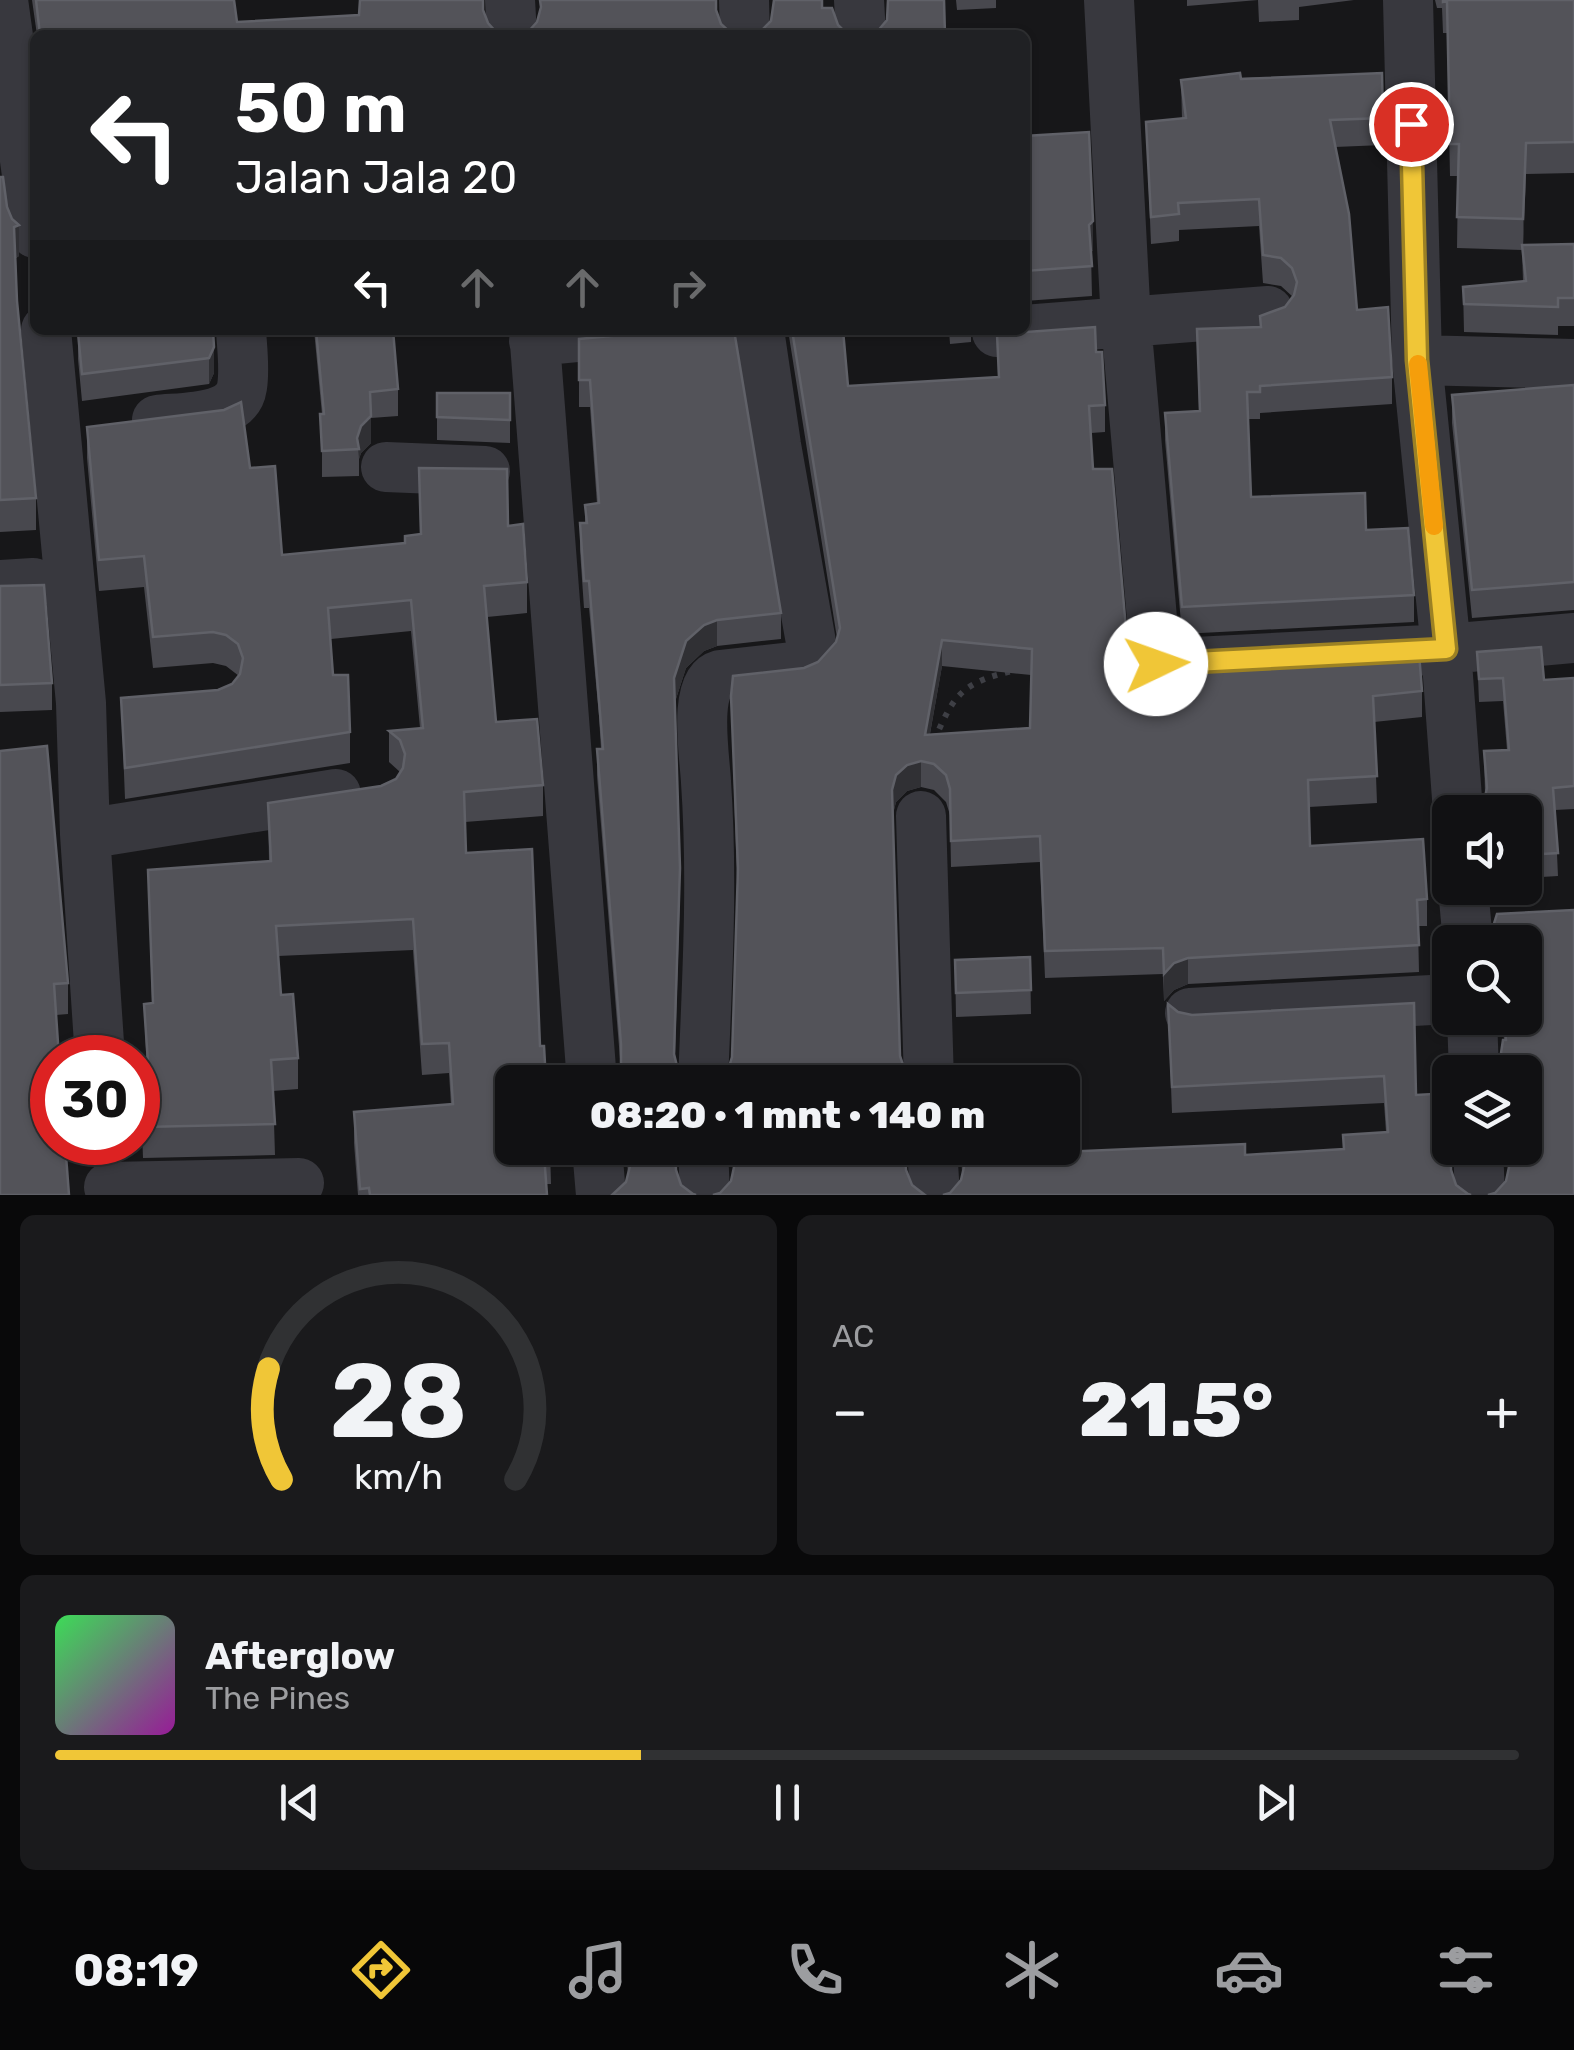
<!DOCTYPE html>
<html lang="id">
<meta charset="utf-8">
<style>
:root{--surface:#111113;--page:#1a1a1c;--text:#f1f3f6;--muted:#9c9da0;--line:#303133;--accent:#f0c637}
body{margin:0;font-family:Rubik,sans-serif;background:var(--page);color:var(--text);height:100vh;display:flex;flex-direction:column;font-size:38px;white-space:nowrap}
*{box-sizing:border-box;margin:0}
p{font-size:32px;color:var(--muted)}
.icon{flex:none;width:55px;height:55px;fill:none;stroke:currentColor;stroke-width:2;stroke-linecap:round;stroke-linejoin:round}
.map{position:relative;height:1195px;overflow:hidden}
.drawer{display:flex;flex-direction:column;gap:20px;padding:20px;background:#09090a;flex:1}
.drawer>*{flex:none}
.hud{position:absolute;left:30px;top:30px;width:1000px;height:305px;border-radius:15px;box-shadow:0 2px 8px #0004,0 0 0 2px var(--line);background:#202124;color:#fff;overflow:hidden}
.controls{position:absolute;left:1432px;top:795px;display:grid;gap:20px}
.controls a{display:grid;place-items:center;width:110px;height:110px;border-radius:15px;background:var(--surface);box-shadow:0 2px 8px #0004,0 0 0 2px var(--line);font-size:50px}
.speed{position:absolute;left:30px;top:1035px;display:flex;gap:20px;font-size:50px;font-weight:700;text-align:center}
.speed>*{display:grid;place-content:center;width:130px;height:130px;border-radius:50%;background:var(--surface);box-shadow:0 2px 8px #0004,0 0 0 2px var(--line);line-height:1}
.speed .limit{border:15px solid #d22;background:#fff;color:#111}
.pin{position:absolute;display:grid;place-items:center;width:85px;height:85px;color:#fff;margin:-42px;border:5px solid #fff;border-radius:50%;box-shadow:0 2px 10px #0007}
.me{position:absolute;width:110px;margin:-55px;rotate:87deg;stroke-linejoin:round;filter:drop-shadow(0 0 8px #0008)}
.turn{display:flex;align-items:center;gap:35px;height:210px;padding:0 40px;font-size:45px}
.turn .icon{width:130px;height:130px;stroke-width:2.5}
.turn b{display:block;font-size:70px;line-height:85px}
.lanes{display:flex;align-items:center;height:95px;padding:0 40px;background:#0003;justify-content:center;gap:50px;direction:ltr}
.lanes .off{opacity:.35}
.big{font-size:75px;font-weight:800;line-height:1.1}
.drawer .card{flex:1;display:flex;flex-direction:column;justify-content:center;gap:15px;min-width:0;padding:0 35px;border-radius:15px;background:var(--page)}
.drawer .dial{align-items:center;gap:0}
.dial svg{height:260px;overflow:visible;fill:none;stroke:var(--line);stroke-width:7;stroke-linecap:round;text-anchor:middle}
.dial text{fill:var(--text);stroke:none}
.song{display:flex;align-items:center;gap:30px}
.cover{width:120px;height:120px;border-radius:15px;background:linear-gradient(135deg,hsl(130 70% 55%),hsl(300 70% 35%))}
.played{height:10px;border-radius:5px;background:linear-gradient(90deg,var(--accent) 40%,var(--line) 40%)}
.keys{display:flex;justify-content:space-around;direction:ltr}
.heat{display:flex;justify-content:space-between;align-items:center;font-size:55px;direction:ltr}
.drawer .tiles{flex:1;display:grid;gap:20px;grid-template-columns:1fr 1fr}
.card:last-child{grid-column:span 2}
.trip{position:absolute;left:495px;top:1065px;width:585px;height:100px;border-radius:15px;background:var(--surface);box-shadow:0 2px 8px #0004,0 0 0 2px var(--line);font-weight:800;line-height:100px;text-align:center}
.dock{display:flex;height:160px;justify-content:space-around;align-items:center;background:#070708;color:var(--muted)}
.dock .icon{width:70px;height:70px}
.dock .selected{color:var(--accent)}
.dock b{font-size:45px;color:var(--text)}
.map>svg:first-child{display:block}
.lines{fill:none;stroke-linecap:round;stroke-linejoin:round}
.path{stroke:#3e3f45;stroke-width:6;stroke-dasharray:5 8;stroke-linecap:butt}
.minor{stroke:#38383e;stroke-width:50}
.wall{fill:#48484e;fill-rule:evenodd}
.shaded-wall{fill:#303034}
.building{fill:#535359;stroke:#606168;stroke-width:2.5;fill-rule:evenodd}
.route-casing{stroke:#9c8124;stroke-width:25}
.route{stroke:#f0c637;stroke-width:18}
.slow{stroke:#f59e0b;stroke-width:18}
</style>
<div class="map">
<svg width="1574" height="1195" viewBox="0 0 1574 1195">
<rect width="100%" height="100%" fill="#171719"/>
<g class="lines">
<path class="path" d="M934,741C954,694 962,683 1012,671"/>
<path class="minor" d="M3,0L35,233
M510,0L512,35
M744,0L745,35
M859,0L861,35
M1109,0L1126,322L1268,311
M1408,0L1417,360L1446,649L1458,812
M46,330L81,703L85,834L100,1058
M534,330L592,1082
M997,332L1126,322L1156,664L1446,649L1574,638
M534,341L651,330
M1417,360L1574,364
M157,420C182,417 237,420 242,387C245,369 242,348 241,330
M386,467L485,471
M0,585L33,583
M921,816L929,1082
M85,834L336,794
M1463,888L1468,942
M1190,1013L1450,999
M1472,1018L1474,1072
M703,1082C707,982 713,883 706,782C705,758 692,683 720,675L801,666L809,660L812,648L776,445L759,330
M597,1148L601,1195
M703,1148L705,1195
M932,1148L935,1195
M1478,1148L1480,1195
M109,1187L299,1183"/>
</g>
<path class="wall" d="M32,0H234L237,22L483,10L488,23L498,34L505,35H37Z
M956,0H996V8L957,10Z
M1187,0H1354L1299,7V20L1259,22L1258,0L1187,6Z
M1435,0H1574V173L1526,174L1523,245L1574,244V326H1558V335L1464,332L1463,287L1523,281L1522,250L1457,248L1458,176H1450L1447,33H1443L1442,8H1437Z
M1382,73L1383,145L1335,147L1357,310L1392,377V404L1260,413V419H1248L1251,497L1366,530L1414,595V622L1182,634L1165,440V413L1199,412L1197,329L1260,327L1285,307L1293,297L1281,286L1263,283L1259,226L1179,230V241L1151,244L1146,122L1182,119L1181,80Z
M1025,136L1093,250L1091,253L1092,296L1025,301Z
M0,177L19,256L16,258L17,301L36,498V530L0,532Z
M95,330H213L214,373L209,384L82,401L78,359V333Z
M314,330H393L398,389V416L371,418V443L361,453L359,459V476L322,477V414Z
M788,330H843L848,386L998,377L997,334L1096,352L1105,405V432L1091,433L1093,469L1127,640L1132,653L1142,663L1157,666L1422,691V717L1374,722L1377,803L1309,807L1310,846L1427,899V926H1418L1419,972L1188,984L1174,990L1164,1001L1163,974L1045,978L1040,862L951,867L950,815L946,802L934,790L921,787L907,791L896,802L893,814L900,1056L905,1071L717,1080L728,1070L732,1057L737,883L731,696L818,662L836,642L837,638ZM942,666L1031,675L1030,728L930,734Z
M949,330H971V342L950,344Z
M654,332L781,613V639L717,646L704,651L686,668L675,702L680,895L675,1057L621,1071L597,776V749H601L599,716L589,608H584L580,550V523H585V505L597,504L590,407H579V339Z
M1574,385V610L1472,618L1452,423V395Z
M437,393H510V443L437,440Z
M87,427L250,468L282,555L405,543L420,534L419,468L508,526L527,582V613L487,617L496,722L543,785V816L465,822L466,853L540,1046L550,1148L551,1184H546L547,1195H358L354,1143V1112L451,1105L449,1073L422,1075L413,950L278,956L281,995L298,1058V1089L273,1091L275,1155L143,1158L140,1078L147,1077L144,1004L152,1003L148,870L269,861L268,803L381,786L396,779L400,772L389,762V731L420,728L411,631L331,639L333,675L350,732V763L125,799L121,698L218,690L232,684L239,676L226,666L213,663L153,668L144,587L99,591L87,458Z
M0,586L52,683V710L0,712Z
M1477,652L1544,680L1574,678V809L1555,810L1558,876L1525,878V812L1484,801L1485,794L1484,751L1507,750L1503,701L1479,702Z
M0,751L68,983V1014L56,1015Z
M1030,957L1031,1014L956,1017L955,960Z
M1414,1003L1416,1095L1450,1148L950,1193L961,1180L962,1173L961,1148H1061V1152L1245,1155L1343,1149V1135L1386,1132L1384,1103L1172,1113L1168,1004L1178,1012L1192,1015Z
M1502,1018H1525L1574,1195L1495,1193L1506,1181L1508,1172L1507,1148H1525L1504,1040Z
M626,1148H675L626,1182L628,1174Z"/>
<path class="shaded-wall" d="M1526,143V174L1523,250V219Z
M1093,221V250L1089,254V225Z
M19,225V256L14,259V227Z
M214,347V373L209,384V358Z
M371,416V443L361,453L359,459L357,438L361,426Z
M717,620V646L704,651L686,668L674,705V678L686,641L704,625Z
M942,640V666L925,761V735Z
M921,761V787L907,791L896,802L892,817V790L896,775L907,765Z
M1188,958V984L1174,990L1164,1001V974L1174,963Z"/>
<path class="building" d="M36,0H234L237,22L359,15L360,0H483V10L488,23L498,34L505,35H40Z
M540,0H716V10L721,24L732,34L736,35H521L527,33L537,22L541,7Z
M774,0H822V8H832L838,25L847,34L853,35H753L759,33L771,21Z
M888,0H944L945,35H869L876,33L887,20Z
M1443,0H1574V142L1526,143L1523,219L1457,217L1459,144H1450L1447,1L1443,2Z
M1240,73L1241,79L1382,73L1383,118L1330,120L1349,214L1357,310L1388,307L1392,377L1260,386V392H1247L1251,497L1365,493L1366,530L1408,528L1414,595L1182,607L1165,413L1200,411L1197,329L1261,327L1260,316L1285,307L1294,295L1297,282L1292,268L1281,258L1263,255L1259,199L1178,203L1179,214L1151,217L1146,122L1186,118L1181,80Z
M1089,132L1093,221L1089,225L1092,266L1025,271V136Z
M0,177H3L7,207L12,219L19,225L14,227L17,301L36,498L0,500Z
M1574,244V298H1558V307L1464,304L1463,287L1526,281L1522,245Z
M1095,327L1096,352H1102L1105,405L1089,406L1093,469H1112L1127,640L1132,653L1142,663L1157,666L1419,653L1422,691L1373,696L1377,776L1308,780L1310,846L1423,839L1427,899L1417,900L1419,945L1188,958L1174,963L1164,974L1163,948L1045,951L1040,836L951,841L950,789L946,775L934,764L921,761L907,765L896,775L892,790L900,1056L905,1071L921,1082H708L717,1080L728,1070L732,1057L738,868L731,696L733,676L804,668L818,662L836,642L840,628L792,330H843L848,386L999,377L997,334ZM942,640L1032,649L1030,728L925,735Z
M98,330H213L214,347L209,358L82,374L78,333Z
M316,330H393L398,389L370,392L371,416L361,426L357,438L359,449L322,451L320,414H324Z
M660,330H734L781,613L717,620L704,625L686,641L674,678L680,868L674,1054L678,1070L688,1080L696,1082H621V1044L597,749H603L589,581H584L580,523H587L585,505L599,503L590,380H579V339L654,332Z
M1574,385V582L1472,590L1452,395Z
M437,393H510V420L437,417Z
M241,402L250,468L275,466L282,555L405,543V536L421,534L419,468L507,469L508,526L523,524L527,582L484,586L496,722L537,719L543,785L464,792L466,853L532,849L540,1046H544L546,1082H512V1148H550L551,1153L544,1154L547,1195H370L369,1188L360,1189L354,1112L453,1104L449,1043L422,1044L413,919L276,926L281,995L293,994L298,1058L271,1060L275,1124L143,1127L140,1078L149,1077L144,1004L153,1003L148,870L271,861L268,803L381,786L396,779L403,768L405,754L400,740L389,731L423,728L411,600L328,608L333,675H348L350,732L125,768L121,698L218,690L232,684L240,674L243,658L238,644L226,635L213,632L153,637L144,556L99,560L87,427L224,410Z
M44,585L52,683L0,685V586Z
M1541,647L1544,680L1574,678V786L1553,788L1558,853L1525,855V812H1476L1484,801L1487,788L1484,751L1509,750L1503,678L1479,679L1477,652Z
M47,746L68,983L54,984L59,1058H52V1142H65L69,1195H0V751Z
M1574,910V1195H1488L1495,1193L1506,1181L1509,1167L1508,1148H1525V1072H1502L1501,1053L1503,1040H1506L1504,1018H1525V942H1493L1492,930L1497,914Z
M1030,957L1031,990L956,993L955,960Z
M1414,1003L1416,1095L1450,1093L1451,1170L1456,1185L1468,1194L1471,1195H943L950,1193L961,1180L964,1167L962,1148H1061V1152L1245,1144V1155L1344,1149L1343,1135L1388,1132L1384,1076L1172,1087L1168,1004L1178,1012L1192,1015Z
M1057,1078V1082H973Z
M628,1148H675L676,1170L681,1185L693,1194L696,1195H612L626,1182L630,1166Z
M733,1148H905L906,1170L912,1185L925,1195H713L720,1193L731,1181L734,1167Z"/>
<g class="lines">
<g class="route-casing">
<path id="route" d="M1156,664L1446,649L1417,360L1411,124"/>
</g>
<use href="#route" class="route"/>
<path class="slow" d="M1418,364L1434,526"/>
</g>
</svg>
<div class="controls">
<a><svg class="icon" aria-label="sound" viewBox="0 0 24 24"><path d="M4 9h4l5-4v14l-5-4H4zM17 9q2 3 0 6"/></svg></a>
<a><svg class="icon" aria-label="search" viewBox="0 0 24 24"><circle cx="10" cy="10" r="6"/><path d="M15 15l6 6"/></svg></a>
<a><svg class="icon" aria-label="layers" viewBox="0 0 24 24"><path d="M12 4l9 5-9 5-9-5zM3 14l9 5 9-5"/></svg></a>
</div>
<div class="speed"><div class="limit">30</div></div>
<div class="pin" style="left:1411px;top:124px;background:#d93025"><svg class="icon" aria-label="arrive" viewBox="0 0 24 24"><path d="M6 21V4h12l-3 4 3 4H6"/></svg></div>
<svg class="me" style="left:1156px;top:664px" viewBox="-20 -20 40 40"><circle r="19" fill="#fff"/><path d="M0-13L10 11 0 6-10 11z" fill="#f0c637"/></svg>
<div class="trip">08:20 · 1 mnt · 140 m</div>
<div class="hud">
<div class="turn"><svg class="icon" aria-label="left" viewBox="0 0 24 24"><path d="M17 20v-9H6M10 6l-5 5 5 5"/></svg><div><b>50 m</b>Jalan Jala 20</div></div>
<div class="lanes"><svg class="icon" aria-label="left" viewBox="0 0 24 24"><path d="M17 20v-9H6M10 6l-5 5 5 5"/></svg><svg class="icon off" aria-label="ahead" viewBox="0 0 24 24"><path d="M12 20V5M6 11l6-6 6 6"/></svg><svg class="icon off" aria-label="ahead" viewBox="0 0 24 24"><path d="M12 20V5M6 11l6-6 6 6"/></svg><svg class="icon off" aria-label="right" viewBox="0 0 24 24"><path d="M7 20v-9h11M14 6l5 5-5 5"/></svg></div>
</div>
</div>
<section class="drawer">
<div class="tiles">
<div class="card dial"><svg viewBox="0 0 100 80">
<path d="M14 69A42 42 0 1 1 86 69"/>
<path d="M14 69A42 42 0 0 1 10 35" stroke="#f0c637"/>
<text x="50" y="56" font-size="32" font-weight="700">28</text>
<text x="50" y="72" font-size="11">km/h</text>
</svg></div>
<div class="card"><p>AC</p>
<div class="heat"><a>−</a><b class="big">21.5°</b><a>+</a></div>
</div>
<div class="card">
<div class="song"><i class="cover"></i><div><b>Afterglow</b><p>The Pines</p></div></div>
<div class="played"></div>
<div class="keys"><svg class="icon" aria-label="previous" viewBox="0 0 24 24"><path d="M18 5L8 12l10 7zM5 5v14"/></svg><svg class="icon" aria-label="pause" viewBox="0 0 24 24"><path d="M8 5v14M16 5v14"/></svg><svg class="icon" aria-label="next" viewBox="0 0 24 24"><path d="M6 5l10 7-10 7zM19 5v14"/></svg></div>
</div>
</div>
</section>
<nav class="dock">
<b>08:19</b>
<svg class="icon selected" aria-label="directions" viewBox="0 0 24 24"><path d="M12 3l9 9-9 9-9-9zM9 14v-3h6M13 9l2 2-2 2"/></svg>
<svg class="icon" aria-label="music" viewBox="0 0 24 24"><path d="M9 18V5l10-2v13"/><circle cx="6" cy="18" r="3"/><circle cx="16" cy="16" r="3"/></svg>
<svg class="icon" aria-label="phone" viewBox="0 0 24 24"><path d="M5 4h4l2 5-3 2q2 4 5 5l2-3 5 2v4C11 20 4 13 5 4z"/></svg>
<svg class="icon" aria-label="climate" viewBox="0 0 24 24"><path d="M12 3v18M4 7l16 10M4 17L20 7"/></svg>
<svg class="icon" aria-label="car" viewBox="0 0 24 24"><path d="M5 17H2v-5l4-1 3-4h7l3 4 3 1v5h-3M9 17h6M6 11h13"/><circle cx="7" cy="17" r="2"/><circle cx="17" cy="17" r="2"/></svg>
<svg class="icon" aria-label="filters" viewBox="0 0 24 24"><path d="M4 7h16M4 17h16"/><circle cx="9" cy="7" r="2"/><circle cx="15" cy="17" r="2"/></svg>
</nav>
